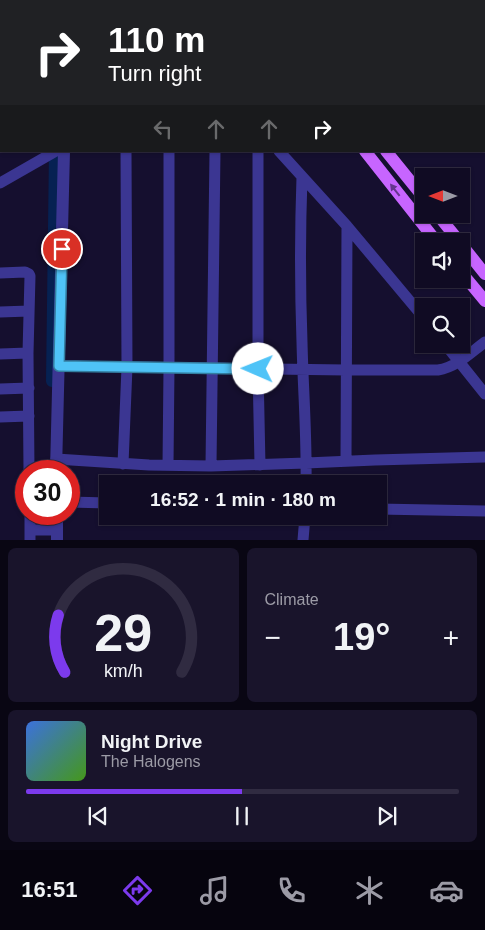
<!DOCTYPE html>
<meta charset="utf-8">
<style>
:root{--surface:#100b23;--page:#19142b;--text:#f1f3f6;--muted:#9c9ba6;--line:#302b41;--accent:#7c3aed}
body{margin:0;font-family:Arial,sans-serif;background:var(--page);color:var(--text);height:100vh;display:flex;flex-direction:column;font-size:19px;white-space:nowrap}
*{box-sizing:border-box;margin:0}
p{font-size:16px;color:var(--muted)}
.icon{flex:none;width:28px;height:28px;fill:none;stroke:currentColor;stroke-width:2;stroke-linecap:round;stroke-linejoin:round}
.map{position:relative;height:540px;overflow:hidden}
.drawer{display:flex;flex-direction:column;gap:8px;padding:8px;background:#090613;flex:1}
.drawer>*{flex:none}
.hud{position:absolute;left:0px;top:0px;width:485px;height:152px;box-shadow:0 1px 4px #0004,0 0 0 1px var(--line);background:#202124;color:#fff;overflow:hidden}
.needle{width:32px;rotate:270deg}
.buttons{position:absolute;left:415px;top:168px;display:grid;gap:10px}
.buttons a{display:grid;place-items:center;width:55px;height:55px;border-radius:0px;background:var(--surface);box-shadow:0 1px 4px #0004,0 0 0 1px var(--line);font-size:25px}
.speed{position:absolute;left:15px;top:460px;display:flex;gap:10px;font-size:25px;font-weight:700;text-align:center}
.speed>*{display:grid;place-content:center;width:65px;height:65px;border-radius:50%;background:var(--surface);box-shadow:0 1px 4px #0004,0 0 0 1px var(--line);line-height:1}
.speed .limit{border:8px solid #d22;background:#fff;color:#111}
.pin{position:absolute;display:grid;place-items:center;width:42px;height:42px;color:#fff;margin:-21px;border:2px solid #fff;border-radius:50%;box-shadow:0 1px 5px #0007}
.me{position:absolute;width:55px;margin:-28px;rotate:271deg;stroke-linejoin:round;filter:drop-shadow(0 0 4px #0008)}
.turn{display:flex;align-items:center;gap:18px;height:105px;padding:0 25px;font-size:22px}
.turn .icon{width:65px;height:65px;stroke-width:2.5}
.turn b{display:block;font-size:35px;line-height:42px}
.lanes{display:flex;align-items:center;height:48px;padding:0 25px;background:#0003;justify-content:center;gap:25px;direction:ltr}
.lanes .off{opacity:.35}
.big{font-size:38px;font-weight:700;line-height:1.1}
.drawer .widget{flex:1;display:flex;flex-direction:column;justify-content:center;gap:8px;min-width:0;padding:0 18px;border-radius:8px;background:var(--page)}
.drawer .dial{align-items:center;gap:0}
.dial svg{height:130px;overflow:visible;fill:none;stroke:var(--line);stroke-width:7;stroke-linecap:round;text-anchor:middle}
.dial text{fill:var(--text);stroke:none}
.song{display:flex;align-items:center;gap:15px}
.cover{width:60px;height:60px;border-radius:8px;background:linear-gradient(135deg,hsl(220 70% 55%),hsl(100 70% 35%))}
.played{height:5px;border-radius:2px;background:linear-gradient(90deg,var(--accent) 50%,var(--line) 50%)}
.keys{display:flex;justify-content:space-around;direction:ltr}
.heat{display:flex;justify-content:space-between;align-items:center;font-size:28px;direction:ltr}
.drawer .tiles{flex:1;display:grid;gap:8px;grid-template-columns:1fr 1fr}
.widget:last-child{grid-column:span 2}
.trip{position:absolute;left:99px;top:475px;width:288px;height:50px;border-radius:0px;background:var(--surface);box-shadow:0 1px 4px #0004,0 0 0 1px var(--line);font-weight:700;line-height:50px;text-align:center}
.tab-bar{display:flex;height:80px;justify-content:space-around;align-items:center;background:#06040e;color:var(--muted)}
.tab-bar .icon{width:35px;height:35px}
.tab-bar .selected{color:var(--accent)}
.tab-bar b{font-size:22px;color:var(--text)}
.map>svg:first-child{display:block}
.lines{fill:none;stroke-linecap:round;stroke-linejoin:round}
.canal{stroke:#062152;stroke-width:12}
.minor{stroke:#3b3692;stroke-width:11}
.tertiary{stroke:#3b3692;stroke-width:12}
.primary{stroke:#c765ff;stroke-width:12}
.oneway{fill:#65368d}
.route-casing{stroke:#337fa1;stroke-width:12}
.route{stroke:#4fc3f7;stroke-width:9}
</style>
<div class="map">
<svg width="485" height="540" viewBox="0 0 485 540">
<rect width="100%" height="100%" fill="#150f2f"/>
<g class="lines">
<path class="canal" d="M55,0V1
M52,381L55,151"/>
<path class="minor" d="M160,0L161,1
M258,151V369L260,465
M279,151L347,226L424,318
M302,177C300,232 300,287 302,342C303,389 307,436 306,484
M0,183L56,151
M0,273L25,272L29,274L30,276L28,353L29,471
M0,312L29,311
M445,344L485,394
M0,354L28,353
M59,366L346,370H438C457,367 470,353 485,342
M0,389L29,388
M0,417L29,416
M56,459L149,465L211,466L306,463L375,460L485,457
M346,461L347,226
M123,464L127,367L126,151
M168,465L169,368V151
M211,466L215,151
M69,502L108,503
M378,509L485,511
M30,514V540
M30,530H57
M303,540L305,516"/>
<path class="tertiary" d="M63,0V1
M56,471L64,151
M57,514V540"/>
<path class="primary" d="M248,0V1
M264,0L265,1
M365,151L436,241
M386,151L424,198
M437,214L459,241
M461,244L485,274
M461,272L485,301"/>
</g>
<defs><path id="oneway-solid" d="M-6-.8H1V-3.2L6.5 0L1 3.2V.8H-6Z" transform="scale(1.25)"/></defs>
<use class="oneway" href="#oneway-solid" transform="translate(395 190) rotate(-128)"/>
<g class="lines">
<g class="route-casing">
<path id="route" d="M62,249L59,366L258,369"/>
</g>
<use href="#route" class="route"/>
</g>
</svg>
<div class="buttons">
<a><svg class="needle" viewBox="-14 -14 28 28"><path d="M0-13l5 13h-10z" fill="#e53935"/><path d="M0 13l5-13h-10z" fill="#9c9ba6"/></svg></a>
<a><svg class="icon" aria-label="sound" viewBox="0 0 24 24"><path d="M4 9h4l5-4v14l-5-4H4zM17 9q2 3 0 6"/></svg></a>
<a><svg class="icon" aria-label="search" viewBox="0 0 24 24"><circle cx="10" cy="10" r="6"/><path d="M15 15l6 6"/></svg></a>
</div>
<div class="speed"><div class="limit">30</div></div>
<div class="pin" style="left:62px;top:249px;background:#d93025"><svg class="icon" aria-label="arrive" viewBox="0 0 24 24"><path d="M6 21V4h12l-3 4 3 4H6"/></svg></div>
<svg class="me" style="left:258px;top:369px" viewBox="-20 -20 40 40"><circle r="19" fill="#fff"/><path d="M0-13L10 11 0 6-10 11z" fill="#4fc3f7"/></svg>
<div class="trip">16:52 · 1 min · 180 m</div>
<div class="hud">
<div class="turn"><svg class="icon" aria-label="right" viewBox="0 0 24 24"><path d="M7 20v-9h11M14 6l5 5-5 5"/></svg><div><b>110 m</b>Turn right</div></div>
<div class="lanes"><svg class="icon off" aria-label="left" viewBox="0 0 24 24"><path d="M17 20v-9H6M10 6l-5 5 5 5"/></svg><svg class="icon off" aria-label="ahead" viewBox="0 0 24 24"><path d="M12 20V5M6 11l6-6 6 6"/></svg><svg class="icon off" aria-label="ahead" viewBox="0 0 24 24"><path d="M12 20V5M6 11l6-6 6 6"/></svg><svg class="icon" aria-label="right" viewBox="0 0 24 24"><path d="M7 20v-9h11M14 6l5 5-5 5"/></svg></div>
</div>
</div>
<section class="drawer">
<div class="tiles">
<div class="widget dial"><svg viewBox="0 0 100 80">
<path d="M14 69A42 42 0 1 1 86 69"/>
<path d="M14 69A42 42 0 0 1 10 34" stroke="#7c3aed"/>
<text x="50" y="56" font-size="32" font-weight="700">29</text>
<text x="50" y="72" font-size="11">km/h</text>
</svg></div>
<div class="widget"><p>Climate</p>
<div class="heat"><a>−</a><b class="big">19°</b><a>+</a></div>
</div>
<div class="widget">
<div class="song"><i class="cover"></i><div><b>Night Drive</b><p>The Halogens</p></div></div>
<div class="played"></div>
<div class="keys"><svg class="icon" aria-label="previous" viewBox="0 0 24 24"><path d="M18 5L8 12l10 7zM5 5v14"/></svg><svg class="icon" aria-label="pause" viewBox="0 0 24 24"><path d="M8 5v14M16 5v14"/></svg><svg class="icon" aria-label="next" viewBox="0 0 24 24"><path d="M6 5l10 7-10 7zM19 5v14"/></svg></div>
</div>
</div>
</section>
<nav class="tab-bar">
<b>16:51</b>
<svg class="icon selected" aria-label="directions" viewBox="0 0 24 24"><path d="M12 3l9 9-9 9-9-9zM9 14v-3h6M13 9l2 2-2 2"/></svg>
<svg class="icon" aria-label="music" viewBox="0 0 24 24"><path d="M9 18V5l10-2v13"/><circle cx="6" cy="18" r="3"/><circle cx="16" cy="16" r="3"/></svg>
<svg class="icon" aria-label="phone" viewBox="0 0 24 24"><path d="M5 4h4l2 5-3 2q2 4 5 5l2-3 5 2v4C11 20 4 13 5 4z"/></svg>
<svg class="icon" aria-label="climate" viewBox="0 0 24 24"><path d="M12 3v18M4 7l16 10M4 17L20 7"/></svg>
<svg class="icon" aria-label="car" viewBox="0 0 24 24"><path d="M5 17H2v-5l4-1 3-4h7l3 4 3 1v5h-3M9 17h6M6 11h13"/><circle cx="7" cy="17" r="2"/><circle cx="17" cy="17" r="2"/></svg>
</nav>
